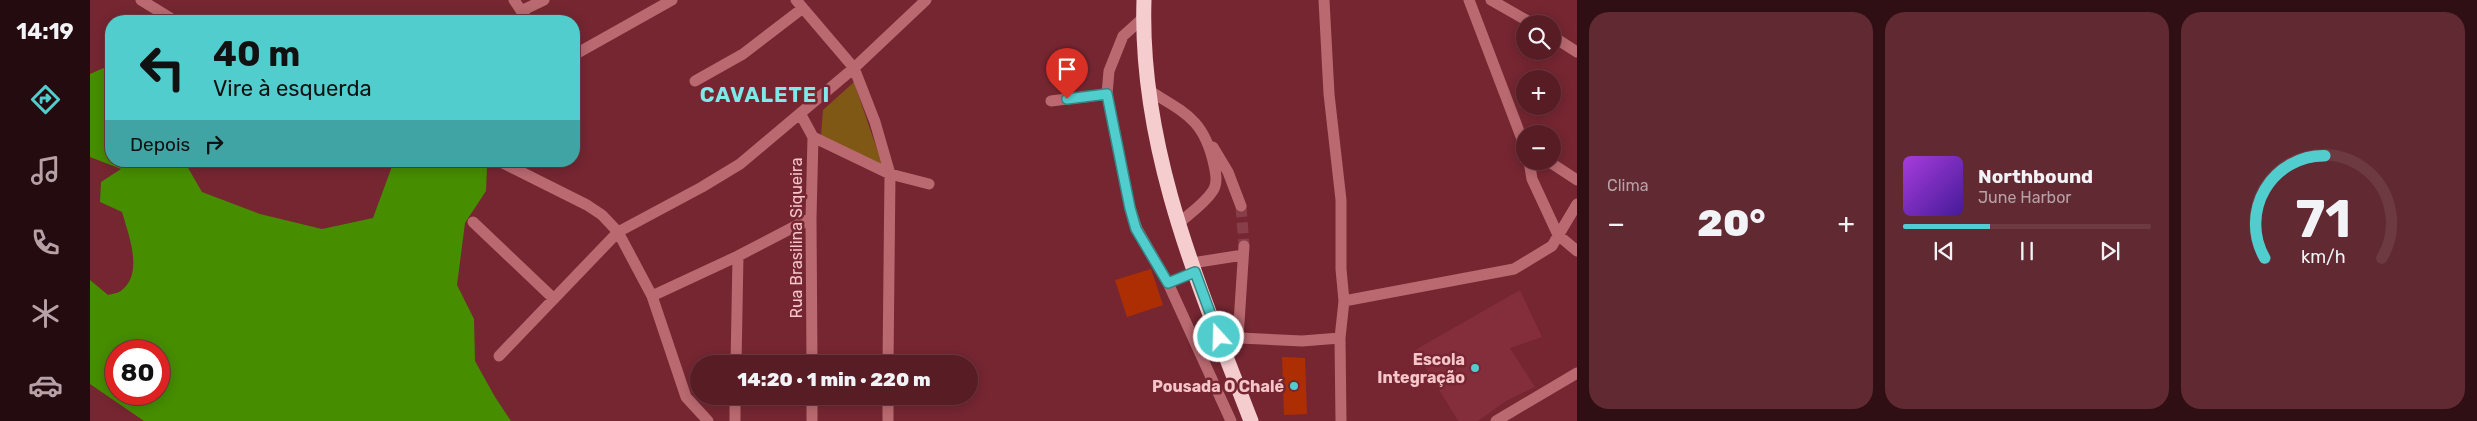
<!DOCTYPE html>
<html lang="pt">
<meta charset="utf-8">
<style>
:root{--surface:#581c25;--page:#612932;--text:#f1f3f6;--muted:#b7a1a7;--line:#6d3a42;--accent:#52cdcd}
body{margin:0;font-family:Rubik,sans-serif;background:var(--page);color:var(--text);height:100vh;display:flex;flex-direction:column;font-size:19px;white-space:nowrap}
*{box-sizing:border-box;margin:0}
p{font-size:16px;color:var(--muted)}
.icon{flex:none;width:28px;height:28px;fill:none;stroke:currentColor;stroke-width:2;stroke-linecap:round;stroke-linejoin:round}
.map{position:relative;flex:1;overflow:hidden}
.drawer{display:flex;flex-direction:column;gap:12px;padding:12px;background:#300f14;width:900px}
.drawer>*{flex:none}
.banner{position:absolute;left:15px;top:15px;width:475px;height:152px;border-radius:20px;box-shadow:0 2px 12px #0003,0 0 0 1px var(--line);background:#52cdcd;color:#111;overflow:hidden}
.buttons{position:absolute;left:1426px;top:15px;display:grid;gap:10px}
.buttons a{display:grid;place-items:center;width:45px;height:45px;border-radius:50%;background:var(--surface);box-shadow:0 2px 12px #0003,0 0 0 1px var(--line);font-size:25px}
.speed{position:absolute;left:15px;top:340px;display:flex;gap:10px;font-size:25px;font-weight:700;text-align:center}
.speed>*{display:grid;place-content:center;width:65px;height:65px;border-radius:50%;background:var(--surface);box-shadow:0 2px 12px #0003,0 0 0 1px var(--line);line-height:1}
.speed .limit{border:8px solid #d22;background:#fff;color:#111}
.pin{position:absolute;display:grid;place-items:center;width:42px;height:42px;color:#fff;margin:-51px -21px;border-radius:50% 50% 50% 0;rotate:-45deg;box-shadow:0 0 5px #0007}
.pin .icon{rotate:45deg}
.me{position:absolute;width:55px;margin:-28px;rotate:340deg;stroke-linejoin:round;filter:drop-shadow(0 0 4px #0008)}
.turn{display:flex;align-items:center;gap:18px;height:105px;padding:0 25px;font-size:22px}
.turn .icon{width:65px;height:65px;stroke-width:2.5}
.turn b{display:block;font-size:35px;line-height:42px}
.then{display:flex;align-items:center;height:48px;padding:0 25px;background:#0003;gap:10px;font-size:19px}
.big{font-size:38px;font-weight:800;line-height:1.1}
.drawer .widget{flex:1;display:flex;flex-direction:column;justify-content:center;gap:8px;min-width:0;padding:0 18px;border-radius:20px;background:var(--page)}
.drawer .dial{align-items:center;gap:0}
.dial svg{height:130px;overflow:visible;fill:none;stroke:var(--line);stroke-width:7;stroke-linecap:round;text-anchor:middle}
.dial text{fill:var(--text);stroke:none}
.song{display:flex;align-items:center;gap:15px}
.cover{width:60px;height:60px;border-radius:8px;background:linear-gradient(135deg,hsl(280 70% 55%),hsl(260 70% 35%))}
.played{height:5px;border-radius:2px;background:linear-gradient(90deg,var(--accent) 35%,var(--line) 35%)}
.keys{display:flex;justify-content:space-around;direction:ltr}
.heat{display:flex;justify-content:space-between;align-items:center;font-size:28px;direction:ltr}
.drawer .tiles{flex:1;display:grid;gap:12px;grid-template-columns:repeat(3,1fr)}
.trip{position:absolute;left:600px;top:355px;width:288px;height:50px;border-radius:25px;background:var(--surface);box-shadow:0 2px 12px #0003,0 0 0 1px var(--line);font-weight:800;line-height:50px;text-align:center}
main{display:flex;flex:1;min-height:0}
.dock{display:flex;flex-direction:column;width:90px;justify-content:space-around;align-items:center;background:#230b0f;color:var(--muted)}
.dock .icon{width:35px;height:35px}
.dock .on{color:var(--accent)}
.dock b{font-size:22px;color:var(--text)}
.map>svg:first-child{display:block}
.built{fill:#852e3b}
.green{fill:#7f5815}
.water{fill:#468d00;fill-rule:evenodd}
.building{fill:#ae2e04}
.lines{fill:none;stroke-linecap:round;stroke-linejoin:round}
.minor-tunnel{stroke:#883e48;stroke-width:11;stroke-dasharray:11 5.5;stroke-linecap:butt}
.minor{stroke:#ba6970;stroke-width:11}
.highway{stroke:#f6cdcf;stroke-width:15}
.route-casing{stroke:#358585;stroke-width:12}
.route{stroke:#52cdcd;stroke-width:9}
.poi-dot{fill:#52cdcd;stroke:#752631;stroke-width:2}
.labels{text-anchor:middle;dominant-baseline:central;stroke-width:5;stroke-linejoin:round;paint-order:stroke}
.street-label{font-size:16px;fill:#f5c5c7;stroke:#752631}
.poi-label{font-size:16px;font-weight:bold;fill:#f5c5c7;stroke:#752631;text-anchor:end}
.district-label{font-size:21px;font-weight:bold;letter-spacing:1px;fill:#7de9e9;stroke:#752631}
</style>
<main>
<nav class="dock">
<b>14:19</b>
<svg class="icon on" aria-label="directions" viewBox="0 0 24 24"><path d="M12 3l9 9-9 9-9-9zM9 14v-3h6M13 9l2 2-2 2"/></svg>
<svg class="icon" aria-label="music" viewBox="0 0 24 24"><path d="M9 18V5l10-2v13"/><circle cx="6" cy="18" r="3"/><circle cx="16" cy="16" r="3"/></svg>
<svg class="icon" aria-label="phone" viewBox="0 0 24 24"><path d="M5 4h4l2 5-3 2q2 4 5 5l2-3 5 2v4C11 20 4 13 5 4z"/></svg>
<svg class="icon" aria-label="climate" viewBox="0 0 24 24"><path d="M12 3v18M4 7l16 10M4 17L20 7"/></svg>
<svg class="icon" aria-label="car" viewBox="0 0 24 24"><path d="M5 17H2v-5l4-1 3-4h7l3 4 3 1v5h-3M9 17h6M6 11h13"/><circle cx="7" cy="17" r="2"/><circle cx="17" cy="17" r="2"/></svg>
</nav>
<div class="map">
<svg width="1487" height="421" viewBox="0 0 1487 421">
<rect width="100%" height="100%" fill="#752631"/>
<path class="built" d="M1430,290L1452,337L1420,348L1445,387L1416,401L1388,421H1368L1325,350Z"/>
<path class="green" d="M764,82L793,167L731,136L733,110Z"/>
<path class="water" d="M18,66L21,68V161H94L112,192L170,214L232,229L283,218L304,161H386L397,167L396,191L375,223L367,285L384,319L385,361L405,397L421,421H54L0,384V280L18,295C22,294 29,293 32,290C54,273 38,233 32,212L10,202L11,182L31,169L0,157V74ZM26,351H69V394H26Z"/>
<path class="building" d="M1061,269L1073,305L1037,317L1025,280Z
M1192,357L1215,358L1217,414L1194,415Z"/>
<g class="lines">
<path class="minor-tunnel" d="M1151,206L1154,246"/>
<path class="minor" d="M51,0L85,21
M424,0L438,21
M706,0L764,68L785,122L800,174L798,364
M1234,0L1239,94L1251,200V269L1254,301L1250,338L1251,421
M1379,0L1435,147
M1401,0L1443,24
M431,11L454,0
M1462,36L1487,52
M484,55L582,0
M605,81L653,54L713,8
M1058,90C1095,113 1114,119 1124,165C1126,174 1128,184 1122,192C1114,204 1099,214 1088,224
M1017,94L1040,208L1047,229L1078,283L1141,421
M961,101L1017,94L1019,71L1033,36L1053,18
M711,115L723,137L721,218L722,364
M723,137L800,174L839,184
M1123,147L1138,172L1151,206
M409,161L497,205L512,215L528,232L562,296L596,397L618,421
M1439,161L1442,179L1468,235L1487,251
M1458,161L1487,180
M383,222L464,299
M1102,263L1153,255
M1078,283L1105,272
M562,296L648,256L721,218
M1254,301L1424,269L1462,246L1487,204
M1129,337L1212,341L1250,338
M1148,338L1154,246
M409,356L528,232L612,187L650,164L764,68L836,0
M646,364L648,256
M722,396V421
M645,421V396
M798,421V396
M1406,421L1487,373"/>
<path class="highway" d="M1054,0C1049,148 1109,286 1161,421"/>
</g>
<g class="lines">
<g class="route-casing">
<path id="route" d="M977,99L1017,94L1040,208L1046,229L1078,283L1105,272L1129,337"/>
</g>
<use href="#route" class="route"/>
</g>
<g class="poi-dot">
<circle cx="1385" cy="368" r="5"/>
<circle cx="1204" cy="386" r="5"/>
</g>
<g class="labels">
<g class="street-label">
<text transform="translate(706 238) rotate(-90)">Rua Brasilina Siqueira</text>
</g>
<g class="poi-label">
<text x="1375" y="359">Escola<tspan x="1375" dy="18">Integração</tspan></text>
<text x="1194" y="386">Pousada O Chalé</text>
</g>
<g class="district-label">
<text x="675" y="94">CAVALETE I</text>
</g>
</g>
</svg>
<div class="buttons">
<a><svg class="icon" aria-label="search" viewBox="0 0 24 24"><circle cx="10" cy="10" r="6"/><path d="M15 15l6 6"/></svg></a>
<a>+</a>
<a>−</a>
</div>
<div class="speed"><div class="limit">80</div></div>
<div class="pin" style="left:977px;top:99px;background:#d93025"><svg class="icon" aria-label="arrive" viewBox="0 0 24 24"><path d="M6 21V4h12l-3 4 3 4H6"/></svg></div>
<svg class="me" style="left:1129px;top:337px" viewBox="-20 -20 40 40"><circle r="17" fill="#52cdcd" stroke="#fff" stroke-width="3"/><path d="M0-11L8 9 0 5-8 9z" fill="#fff"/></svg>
<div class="trip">14:20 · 1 min · 220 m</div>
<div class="banner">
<div class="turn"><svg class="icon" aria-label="left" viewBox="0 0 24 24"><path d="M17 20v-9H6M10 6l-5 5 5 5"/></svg><div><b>40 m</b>Vire à esquerda</div></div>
<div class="then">Depois<svg class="icon" aria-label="right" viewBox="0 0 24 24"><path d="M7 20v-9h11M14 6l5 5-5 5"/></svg></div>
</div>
</div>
<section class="drawer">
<div class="tiles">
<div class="widget"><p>Clima</p>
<div class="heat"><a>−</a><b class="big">20°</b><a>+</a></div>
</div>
<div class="widget">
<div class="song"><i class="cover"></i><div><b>Northbound</b><p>June Harbor</p></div></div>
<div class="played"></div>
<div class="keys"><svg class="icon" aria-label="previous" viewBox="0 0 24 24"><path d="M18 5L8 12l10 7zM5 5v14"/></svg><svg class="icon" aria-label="pause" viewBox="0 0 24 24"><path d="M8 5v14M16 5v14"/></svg><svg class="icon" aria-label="next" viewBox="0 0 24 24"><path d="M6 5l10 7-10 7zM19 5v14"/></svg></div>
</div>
<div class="widget dial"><svg viewBox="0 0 100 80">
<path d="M14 69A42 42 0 1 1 86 69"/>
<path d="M14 69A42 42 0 0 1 51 6" stroke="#52cdcd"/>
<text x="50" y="56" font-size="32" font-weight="700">71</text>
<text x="50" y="72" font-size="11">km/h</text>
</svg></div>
</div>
</section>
</main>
